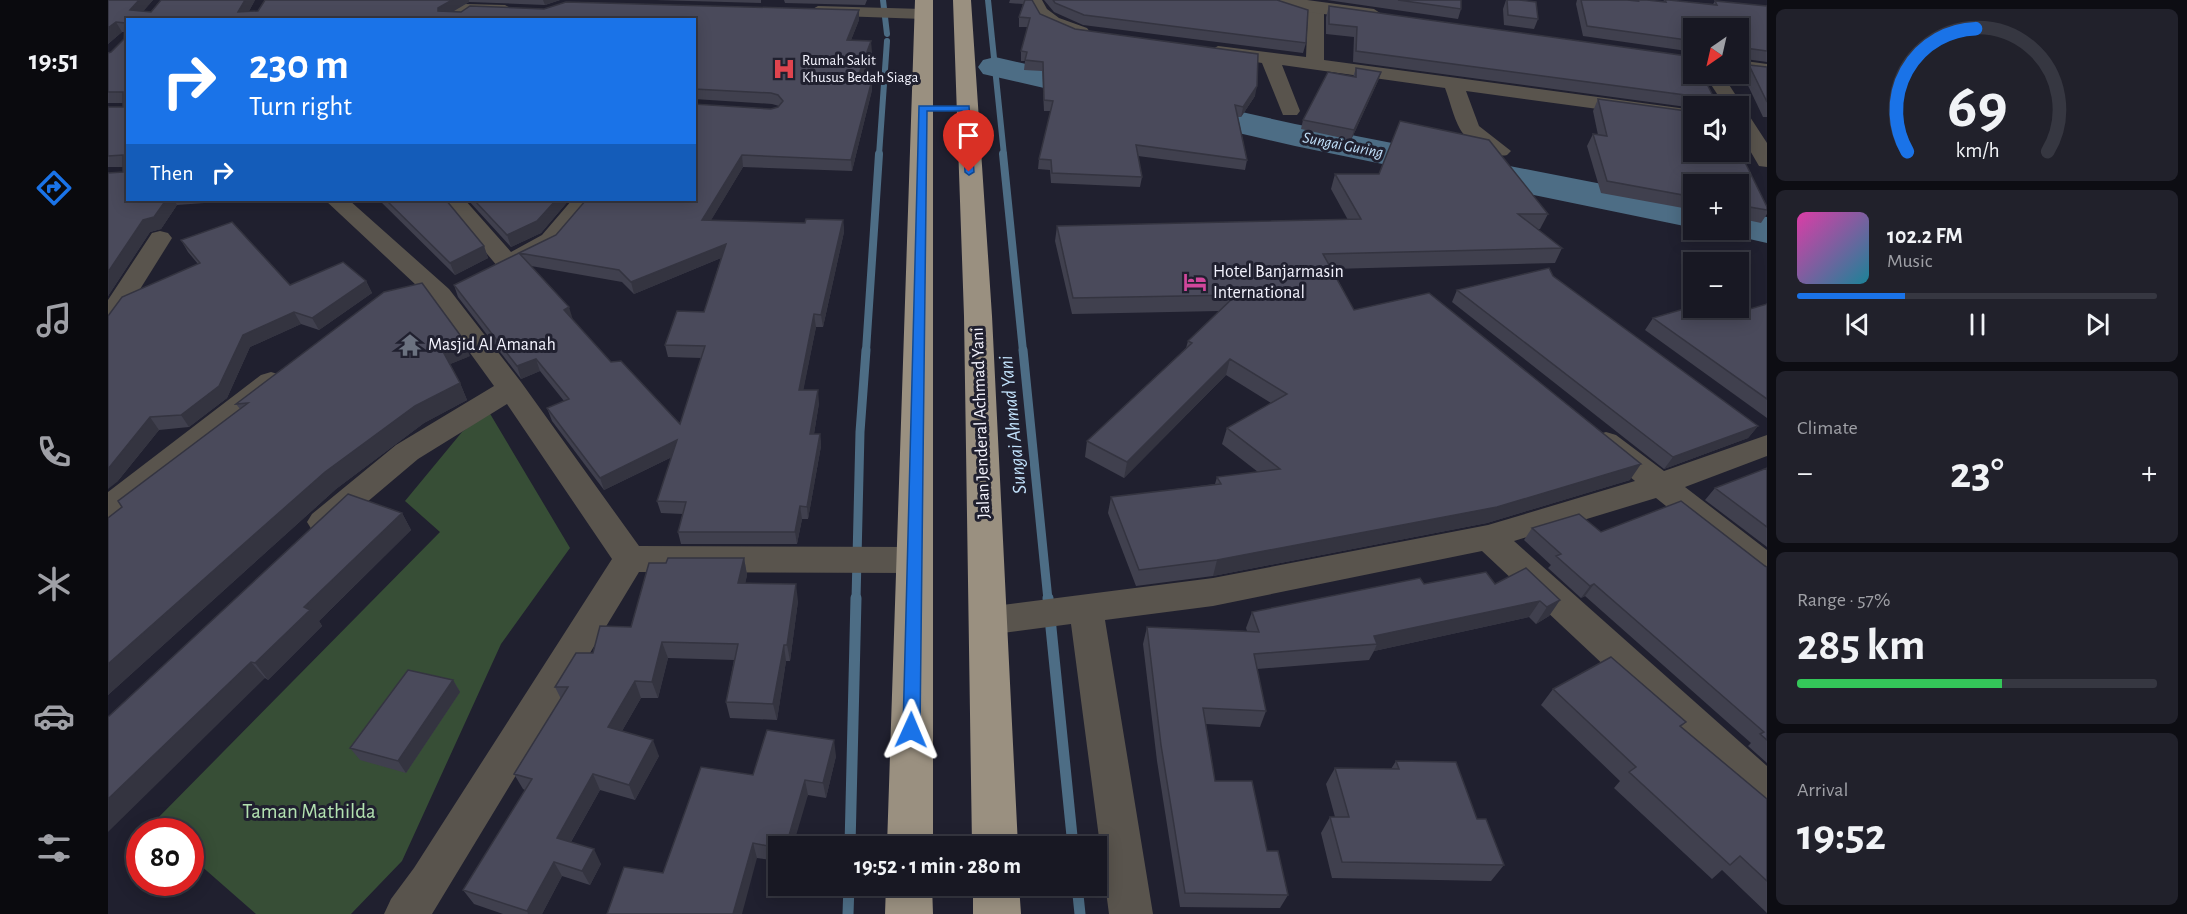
<!DOCTYPE html>
<meta charset="utf-8">
<style>
:root{--surface:#181823;--page:#21212b;--text:#f1f3f6;--muted:#9fa0a6;--line:#363741;--accent:#1a73e8}
body{margin:0;font-family:"Alegreya Sans",sans-serif;background:var(--page);color:var(--text);height:100vh;display:flex;flex-direction:column;font-size:22px;white-space:nowrap}
*{box-sizing:border-box;margin:0}
p{font-size:20px;color:var(--muted)}
.icon{flex:none;width:33px;height:33px;fill:none;stroke:currentColor;stroke-width:2;stroke-linecap:round;stroke-linejoin:round}
.map{position:relative;flex:1;overflow:hidden}
.panel{display:flex;flex-direction:column;gap:9px;padding:9px;background:#0d0d13;width:420px}
.panel>*{flex:none}
.top-card{position:absolute;left:18px;top:18px;width:570px;height:183px;border-radius:0px;box-shadow:0 3px 15px #0003,0 0 0 2px var(--line);background:#1a73e8;color:#fff;overflow:hidden}
.needle{width:39px;rotate:214deg}
.fabs{position:absolute;left:1575px;top:18px;display:grid;gap:12px}
.fabs a{display:grid;place-items:center;width:66px;height:66px;border-radius:0px;background:var(--surface);box-shadow:0 3px 15px #0003,0 0 0 2px var(--line);font-size:30px}
.speed{position:absolute;left:18px;top:818px;display:flex;gap:12px;font-size:30px;font-weight:700;text-align:center}
.speed>*{display:grid;place-content:center;width:78px;height:78px;border-radius:50%;background:var(--surface);box-shadow:0 3px 15px #0003,0 0 0 2px var(--line);line-height:1}
.speed .limit{border:9px solid #d22;background:#fff;color:#111}
.pin{position:absolute;display:grid;place-items:center;width:51px;height:51px;color:#fff;margin:-62px -26px;border-radius:50% 50% 50% 0;rotate:-45deg;box-shadow:0 0 6px #0007}
.pin .icon{rotate:45deg}
.me{position:absolute;width:66px;margin:-33px;rotate:1deg;stroke-linejoin:round;filter:drop-shadow(0 0 4px #0008)}
.turn{display:flex;align-items:center;gap:21px;height:126px;padding:0 24px;font-size:27px}
.turn .icon{width:78px;height:78px;stroke-width:2.5}
.turn b{display:block;font-size:42px;line-height:51px}
.then{display:flex;align-items:center;height:57px;padding:0 24px;background:#0003;gap:12px;font-size:22px}
.big{font-size:45px;font-weight:600;line-height:1.1}
.panel .tile{flex:1;display:flex;flex-direction:column;justify-content:center;gap:9px;min-width:0;padding:0 21px;border-radius:9px;background:var(--page)}
.panel .dial{align-items:center;gap:0}
.dial svg{height:156px;overflow:visible;fill:none;stroke:var(--line);stroke-width:7;stroke-linecap:round;text-anchor:middle}
.dial text{fill:var(--text);stroke:none}
.song{display:flex;align-items:center;gap:18px}
.cover{width:72px;height:72px;border-radius:9px;background:linear-gradient(135deg,hsl(320 70% 55%),hsl(190 70% 35%))}
.played{height:6px;border-radius:3px;background:linear-gradient(90deg,var(--accent) 30%,var(--line) 30%)}
.keys{display:flex;justify-content:space-around;direction:ltr}
.heat{display:flex;justify-content:space-between;align-items:center;font-size:33px;direction:ltr}
.charge{height:9px;border-radius:4px;background:linear-gradient(90deg,#34c759 57%,var(--line) 0)}
.trip{position:absolute;left:660px;top:836px;width:339px;height:60px;border-radius:0px;background:var(--surface);box-shadow:0 3px 15px #0003,0 0 0 2px var(--line);font-weight:600;line-height:60px;text-align:center}
main{display:flex;flex:1;min-height:0}
.tabs{display:flex;flex-direction:column;width:108px;justify-content:space-around;align-items:center;background:#0a0a0e;color:var(--muted)}
.tabs .icon{width:42px;height:42px}
.tabs .active{color:var(--accent)}
.tabs b{font-size:27px;color:var(--text)}
.map>svg:first-child{display:block}
.green{fill:#374e36}
.lines{fill:none;stroke-linecap:round;stroke-linejoin:round}
.stream-far3{stroke:#4d6d85;stroke-width:6}
.stream-far2{stroke:#4d6d85;stroke-width:8}
.stream-far1{stroke:#4d6d85;stroke-width:9}
.stream{stroke:#4d6d85;stroke-width:11}
.river{fill:#4d6d85;fill-rule:evenodd}
.minor{fill:#59544d;fill-rule:evenodd}
.tertiary{fill:#59544d;fill-rule:evenodd}
.trunk{fill:#9a9080;fill-rule:evenodd}
.wall{fill:#40404e;fill-rule:evenodd}
.shaded-wall{fill:#343440}
.building{fill:#4a4a5b;stroke:#343440;stroke-width:1.5}
.route{fill:#1a73e8;stroke:#114b97;stroke-width:1.5}
.labels{text-anchor:middle;dominant-baseline:central;stroke-width:6;stroke-linejoin:round;paint-order:stroke}
.far-poi-label{font-size:15px;fill:#f3f3fe;stroke:#20202f;text-anchor:start}
.far-water-label{font-size:16px;font-style:italic;fill:#c2e2fc;stroke:#20202f}
.poi-label{font-size:18px;fill:#f3f3fe;stroke:#20202f;text-anchor:start}
.street-label{font-size:18px;fill:#f3f3fe;stroke:#20202f}
.water-label{font-size:20px;font-style:italic;fill:#c2e2fc;stroke:#20202f}
.near-park-label{font-size:21px;fill:#b3e2b1;stroke:#20202f}
</style>
<main>
<nav class="tabs">
<b>19:51</b>
<svg class="icon active" aria-label="directions" viewBox="0 0 24 24"><path d="M12 3l9 9-9 9-9-9zM9 14v-3h6M13 9l2 2-2 2"/></svg>
<svg class="icon" aria-label="music" viewBox="0 0 24 24"><path d="M9 18V5l10-2v13"/><circle cx="6" cy="18" r="3"/><circle cx="16" cy="16" r="3"/></svg>
<svg class="icon" aria-label="phone" viewBox="0 0 24 24"><path d="M5 4h4l2 5-3 2q2 4 5 5l2-3 5 2v4C11 20 4 13 5 4z"/></svg>
<svg class="icon" aria-label="climate" viewBox="0 0 24 24"><path d="M12 3v18M4 7l16 10M4 17L20 7"/></svg>
<svg class="icon" aria-label="car" viewBox="0 0 24 24"><path d="M5 17H2v-5l4-1 3-4h7l3 4 3 1v5h-3M9 17h6M6 11h13"/><circle cx="7" cy="17" r="2"/><circle cx="17" cy="17" r="2"/></svg>
<svg class="icon" aria-label="filters" viewBox="0 0 24 24"><path d="M4 7h16M4 17h16"/><circle cx="9" cy="7" r="2"/><circle cx="15" cy="17" r="2"/></svg>
</nav>
<div class="map">
<svg width="1659" height="914" viewBox="0 0 1659 914">
<rect width="100%" height="100%" fill="#20202f"/>
<path class="green" d="M381,412L462,548L393,644L294,861L243,914H148L83,857L82,831H52L44,824L332,532L297,501L354,432Z"/>
<g class="lines">
<path class="stream-far3" d="M775,0L779,34
M880,0L896,155
M771,155L779,41"/>
<path class="stream-far2" d="M895,154L915,351
M758,351L771,154"/>
<path class="stream-far1" d="M915,350L940,600
M748,600L752,432L758,350"/>
<path class="stream" d="M940,598L965,846
M742,846L748,598
M969,885L972,914
M740,914L741,885"/>
<path class="river" d="M887,57L1187,124L1586,202V228L1187,146L875,74L870,67L875,60Z
M1630,211L1659,217V243L1615,233L1612,230H1630Z"/>
<path class="minor" d="M918,0H934L939,9L951,18L979,28L982,32L973,37C949,31 928,24 918,0Z
M1208,2L1216,7V60L1586,110V122L1358,91L1371,126L1403,151L1399,155C1386,159 1358,141 1352,129C1345,116 1342,101 1337,88L1174,65L1192,111L1189,115H1175L1154,63L1110,56L1101,51L1110,46L1198,57L1200,7Z
M357,4L397,5L406,10L397,15L361,14L354,20H335L351,5Z
M710,6L815,9L824,14L815,19L704,15L701,11Z
M1596,74H1614L1659,143V167L1651,166L1630,130V106H1617Z
M217,200H241L341,289L413,382L531,546L806,547L818,551L822,560L818,569L806,573L531,572L324,914H276L283,899L306,868L504,559L399,404L310,459L226,530L215,534L204,530L199,522L204,514L288,445L386,386L323,299Z
M334,200H357L403,252L434,235L464,200H487L450,245L399,269L390,267Z
M52,231L60,233L64,238L9,326L0,328V300L44,233Z
M163,372L173,375L177,381L173,387L11,517L0,521V492L153,375Z
M1498,432L1508,435L1556,471L1659,435V456L1577,487L1659,550V581L1647,577L1548,498L1406,541L1659,766V811L1645,805L1374,551L1105,606L997,620L1045,914H1001L963,624L879,635L867,631L862,621L867,611L879,607L1105,578L1380,525L1527,481L1488,449L1483,442L1488,435Z"/>
<path class="tertiary" d="M1150,0H1199L1266,9L1275,15L1266,21L1159,6Z
M1630,60L1659,64V76L1630,72Z"/>
<path class="trunk" d="M807,0H825V846H779Z
M845,0H863L884,316L910,846H864L856,316Z
M778,885H824L825,914H777Z
M865,885H911L913,914H865Z"/>
</g>
<path class="wall" d="M0,0H45L35,11L43,12L53,0H147L141,11H150L157,0H452L437,5L361,2L344,12L751,20L743,40L764,52L754,79L764,90L744,171L635,167L603,220L697,223L735,220L736,232L715,327H708L695,390L711,403L706,434H712L713,446L700,519H694L689,544H573L570,532L575,514L553,513L549,501L564,457L496,490L444,421L439,408L456,401L432,371L413,379L350,297L346,285L448,235L663,109L670,107L671,106L664,104L586,99V20H20V200H137L69,205L53,229L42,232L0,296V173L15,172V167H0V107H15V103H0V53L3,52L16,39V32H14L0,44ZM613,258L596,312L557,345L560,357L593,358L572,424L503,362L465,320L423,266L514,282L526,294Z
M547,0H653V3Z
M676,0H759L757,5L677,3Z
M902,0H924L932,14L967,29L1147,96L1133,117H1130L1139,160L1137,170L1030,156L1034,177L1032,187L943,183L942,170L930,169L931,159L943,111H936L934,71L916,70L917,61H913V51L920,27H911V17L915,4L901,3Z
M936,0H1169L1198,43L1195,53L975,25L946,12Z
M1219,0H1353V9L1350,19Z
M1398,0H1411L1430,19L1426,29L1396,25L1395,9Z
M1469,0H1519L1528,1V0H1539L1555,2L1556,0L1605,4L1607,1L1659,6V62L1630,58V28H1586V52L1475,36L1468,4Z
M1221,6L1586,57L1610,106H1586V108L1245,62L1246,37L1218,34V17Z
M1641,65L1659,67V117H1655L1635,75Z
M1248,68L1273,72L1270,81L1243,140L1193,129L1195,120L1245,77Z
M1490,99L1586,112V152H1630V148L1659,207V214L1653,223L1630,218V184H1586V210L1493,193L1479,146L1485,134L1490,135L1485,111Z
M1227,174L1440,214L1432,229H1429L1454,248L1447,263L1224,269L1246,310L1522,480L1379,523L1105,576L1028,586L1000,513L1003,497L1107,484L1109,477L1150,472L1114,444L1119,428L1163,403L1118,375L1016,478L977,457L979,441L1078,348L1080,341L1111,311L964,314L947,241L949,226L1240,220L1223,189Z
M259,200H338L376,246L380,258L347,275L271,200L261,203Z
M360,200H461L433,233L403,247Z
M73,240L182,285L258,281L264,293L211,330L193,324L142,347L119,398L81,427L51,430L9,482L90,264L80,252Z
M1445,276L1650,426L1640,438L1556,469L1344,302L1349,290Z
M1659,304V418L1537,330L1545,318L1642,309Z
M362,356L342,364L352,383L359,400L316,423L228,489L0,695V518L132,409L128,404Z
M1659,468V547L1597,500L1607,488Z
M294,513L303,530L211,621L214,626L160,680L157,678L0,717Z
M1424,528L1493,532L1659,567V763L1640,746L1643,743L1477,596L1473,598L1440,568L1443,565L1416,540Z
M636,558L639,575L637,583L690,601L682,661H678L669,720L622,718L618,702L626,660L560,658L550,698H533L514,731L551,756L527,800L492,790L463,842L493,864L482,885L454,876L434,914H395L366,904L355,890L417,790L415,789L406,774L453,699L447,687L485,653L523,627L558,563Z
M1316,584H1387L1452,600L1441,616L1428,624L1421,617L1266,651L1261,660L1149,669L1158,711L1152,727L1098,724L1107,781L1159,851L1180,895L1172,908L1072,907L1049,761L1035,644L1039,627L1139,631L1138,628L1144,612Z
M345,680L352,692L298,773L252,760L242,748Z
M1445,689L1578,722L1573,727L1659,799V913L1614,870L1604,879L1506,788L1512,781L1433,705Z
M728,756L718,798L700,795L670,846V861L649,858L555,873L645,775Z
M1288,761L1369,819L1396,865L1383,881L1224,878L1213,833L1222,817H1227L1218,784L1227,768L1283,769Z"/>
<path class="shaded-wall" d="M31,0H45L28,20L22,10Z
M137,0H147L136,20L130,12Z
M344,0H361V2L334,18L330,11V8Z
M435,0H452L437,5Z
M751,10V20L739,50V40Z
M8,22L14,32L0,44V28Z
M763,41L764,52L750,90L749,79Z
M1273,72L1270,81L1243,140L1246,130Z
M764,80V90L744,171L743,160Z
M1149,86L1147,96L1133,117L1135,107Z
M634,155L635,167L596,232L594,220Z
M58,200H66L69,205L53,229L42,232L0,296V272L35,220Z
M259,200H271L261,203Z
M448,200H461L433,233L403,247L399,235Z
M735,220L736,232L715,327L713,315Z
M618,244L620,255L526,294L523,282Z
M376,246L380,258L347,275L342,263Z
M258,281L264,293L211,330L204,318Z
M461,307L465,320L456,310Z
M186,312L193,324L142,347L119,398L81,427L73,415L135,335Z
M706,314L708,327L693,402L691,390Z
M355,339L362,356L340,365L333,348Z
M428,359L432,371L413,379L409,366Z
M1122,359L1118,375L1016,478L1019,462Z
M352,383L359,400L316,423L228,489L0,695V664L217,472L307,406Z
M710,390L711,403L704,446L702,434Z
M42,417L51,430L9,482L0,489V469Z
M1650,426L1640,438L1556,469L1565,457Z
M712,434L713,446L700,519L699,507Z
M569,440L572,453L496,490L492,478Z
M1533,464L1522,480L1379,523L1105,576L1109,560Z
M692,506L694,519L689,544L687,532Z
M294,513L303,530L211,621L214,626L160,680L147,663L196,607Z
M636,558L639,575L634,600L630,583Z
M688,584L690,601L682,661L679,645Z
M1486,584L1477,596L1473,598L1482,586Z
M1452,600L1441,616L1428,624L1439,607Z
M1432,601L1421,617L1266,651L1269,644L1266,636Z
M554,642L560,658L550,698L544,682Z
M676,645L678,661L669,720L665,704Z
M143,662L157,678L0,832V799Z
M345,680L352,692L298,773L290,761Z
M527,681L533,698L507,743L500,727Z
M545,740L551,756L527,800L521,785Z
M726,740L728,756L718,798L715,783Z
M485,774L492,790L457,852L449,838Z
M697,780L700,795L685,846H678Z
M645,843L649,858L634,914H625Z
M486,849L493,864L482,885L474,871Z
M446,862L454,876L434,914H420L419,911Z"/>
<path class="building" d="M0,0H31L22,10L43,12L53,0H137L130,12L150,11L157,0H344L330,8V11L353,12L362,6L436,9L458,2L751,10L739,40L763,41L749,79L764,80L743,160L634,155L594,220L697,223L698,219L735,220L713,315L706,314L691,390H710L702,434H712L699,507L692,506L687,532H570L578,502L549,501L569,440L492,478L439,408L461,399L428,359L409,366L346,285L411,253L461,307L456,310L503,362L513,361L572,424L597,346L557,345L569,311L596,312L618,244L523,282L511,270L411,253L448,235L478,200H586V104L663,109L670,107L675,101L670,95L663,93L586,89V20H20V200H58L46,217L35,220L0,272V173L15,172V155L0,156V107H15V92H0V53L3,52L16,39L17,23L8,22L0,28Z
M917,0H924L932,14L967,29L1150,54L1149,86L1135,107L1127,105L1139,160L1028,145L1034,177L944,173L943,160L931,159L945,101L936,100L935,62L917,60L919,52L913,51L922,18L911,17Z
M945,0H1169L1200,10L1198,43L976,15L947,3Z
M1290,0H1353V9Z
M1399,0H1411L1428,2L1430,19L1400,15Z
M1473,0H1519L1530,1L1529,0H1539L1558,2L1557,0H1561L1609,5L1607,1L1659,6V51L1630,47V28H1586V41L1479,26Z
M1221,6L1586,57V74H1594L1610,106H1594L1592,97L1248,51L1249,27L1221,24Z
M1641,65L1659,67V102Z
M1248,68L1273,72L1246,130L1195,120L1220,72L1248,77Z
M1490,99L1586,112V152H1630V148L1659,207V210L1630,205V184H1586V197L1499,181L1485,134L1499,136Z
M1292,121L1381,140L1440,214H1410L1454,248L1215,254L1246,310L1321,293L1533,464L1389,507L1109,560L1031,570L1003,497L1113,484L1109,477L1172,469L1119,428L1179,394L1122,359L1019,462L979,441L1084,343L1080,341L1128,295L965,298L949,226L1253,219L1227,174H1271Z
M278,200H338L376,246L342,263Z
M366,200H448L429,221L399,235Z
M124,222L182,285L235,262L258,281L204,318L186,312L135,335L111,386L73,415L42,417L0,469V316L14,297L92,263L73,240Z
M1441,268L1445,276L1650,426L1565,457L1349,290Z
M314,283L355,339L333,348L352,383L307,406L217,472L0,664V518L14,507L10,501L140,403L128,404L276,292Z
M1630,301L1642,309L1659,304V399L1545,318L1586,306V308H1630Z
M1659,468V527L1607,488Z
M240,494L294,513L196,607L202,610L147,663L143,662L0,799V717Z
M1573,501L1657,566L1659,567V740L1652,734L1656,732L1486,584L1482,586L1448,556L1453,554L1424,528L1471,514L1493,532Z
M560,558H636L630,583L688,584L679,645H676L665,704L618,702L630,644L554,642L544,682L527,681L500,727L545,740L521,785L485,774L449,838L486,849L474,871L446,862L419,911L355,890L424,779L406,774L460,687H447L468,653H485L492,626L523,627L541,563H558Z
M1418,568L1452,600L1439,607L1432,601L1266,636L1269,644L1146,654L1158,711L1095,708L1107,781H1144L1159,851H1170L1180,895L1077,893L1053,745L1039,627L1151,632L1144,612L1312,578L1316,584L1378,572L1387,584Z
M1503,657L1578,722L1572,726L1659,799V881L1632,856L1622,865L1521,772L1528,767L1445,689Z
M300,670L345,680L290,761L242,748Z
M659,730L726,740L715,783L697,780L678,846H670V848L645,843L625,914H499L516,867L555,873L593,767L645,775Z
M1288,761L1348,762L1369,819H1378L1396,865L1234,862L1222,817H1241L1227,768L1291,769Z"/>
<path class="route" d="M811,106H861L866,172L861,175L857,172L854,111H819L812,730L809,736L803,738L797,736L795,730Z"/>
<defs>
<g id="hospital-bare" transform="scale(1.8)"><path d="M-5-5h3v3.5h4V-5h3V5h-3V1.5h-4V5h-3Z" fill="#e0444e" stroke="#20202f" stroke-width="2.5" paint-order="stroke"/></g>
<g id="hotel-bare" transform="scale(1.8)"><path d="M-6-4.5h1.5V1H6V5H4.5V3h-9V5H-6ZM-4 0a1.8 1.8 0 1 1 3.6 0ZM.5 0V-2.5h3Q6-2.5 6 0Z" fill="#d1479c" stroke="#20202f" stroke-width="2.5" paint-order="stroke"/></g>
<g id="temple-bare" transform="scale(1.8)"><path d="M0-6L5-2H3V0L6.5 2.5H4V6H1.5V3h-3V6H-4V2.5H-6.5L-3 0V-2H-5Z" fill="#6b7280" stroke="#20202f" stroke-width="2.5" paint-order="stroke"/></g>
</defs>
<g fill-rule="evenodd">
<use href="#hospital-bare" x="676" y="69"/>
<use href="#hotel-bare" x="1087" y="282"/>
<use href="#temple-bare" x="302" y="345"/>
</g>
<g class="labels">
<g class="far-poi-label">
<text x="694" y="60">Rumah Sakit<tspan x="694" dy="17">Khusus Bedah Siaga</tspan></text>
</g>
<g class="far-water-label">
<text transform="translate(1235 145) rotate(11)">Sungai Guring</text>
</g>
<g class="poi-label">
<text x="1105" y="272">Hotel Banjarmasin<tspan x="1105" dy="21">International</tspan></text>
<text x="320" y="345">Masjid Al Amanah</text>
</g>
<g class="street-label">
<text transform="translate(873 423) rotate(-92)">Jalan Jenderal Achmad Yani</text>
</g>
<g class="water-label">
<text transform="translate(905 425) rotate(-96)">Sungai Ahmad Yani</text>
</g>
<g class="near-park-label">
<text x="201" y="811">Taman Mathilda</text>
</g>
</g>
</svg>
<div class="fabs">
<a><svg class="needle" viewBox="-14 -14 28 28"><path d="M0-13l5 13h-10z" fill="#e53935"/><path d="M0 13l5-13h-10z" fill="#9fa0a6"/></svg></a>
<a><svg class="icon" aria-label="sound" viewBox="0 0 24 24"><path d="M4 9h4l5-4v14l-5-4H4zM17 9q2 3 0 6"/></svg></a>
<a>+</a>
<a>−</a>
</div>
<div class="speed"><div class="limit">80</div></div>
<div class="pin" style="left:861px;top:172px;background:#d93025"><svg class="icon" aria-label="arrive" viewBox="0 0 24 24"><path d="M6 21V4h12l-3 4 3 4H6"/></svg></div>
<svg class="me" style="left:803px;top:730px" viewBox="-20 -20 40 40"><path d="M0-17L14 15 0 8-14 15z" fill="#1a73e8" stroke="#fff" stroke-width="4"/></svg>
<div class="trip">19:52 · 1 min · 280 m</div>
<div class="top-card">
<div class="turn"><svg class="icon" aria-label="right" viewBox="0 0 24 24"><path d="M7 20v-9h11M14 6l5 5-5 5"/></svg><div><b>230 m</b>Turn right</div></div>
<div class="then">Then<svg class="icon" aria-label="right" viewBox="0 0 24 24"><path d="M7 20v-9h11M14 6l5 5-5 5"/></svg></div>
</div>
</div>
<section class="panel">
<div class="tile dial"><svg viewBox="0 0 100 80">
<path d="M14 69A42 42 0 1 1 86 69"/>
<path d="M14 69A42 42 0 0 1 49 6" stroke="#1a73e8"/>
<text x="50" y="56" font-size="32" font-weight="700">69</text>
<text x="50" y="72" font-size="11">km/h</text>
</svg></div>
<div class="tile">
<div class="song"><i class="cover"></i><div><b>102.2 FM</b><p>Music</p></div></div>
<div class="played"></div>
<div class="keys"><svg class="icon" aria-label="previous" viewBox="0 0 24 24"><path d="M18 5L8 12l10 7zM5 5v14"/></svg><svg class="icon" aria-label="pause" viewBox="0 0 24 24"><path d="M8 5v14M16 5v14"/></svg><svg class="icon" aria-label="next" viewBox="0 0 24 24"><path d="M6 5l10 7-10 7zM19 5v14"/></svg></div>
</div>
<div class="tile"><p>Climate</p>
<div class="heat"><a>−</a><b class="big">23°</b><a>+</a></div>
</div>
<div class="tile"><p>Range · 57%</p><b class="big">285 km</b><div class="charge"></div></div>
<div class="tile"><p>Arrival</p><b class="big">19:52</b></div>
</section>
</main>
